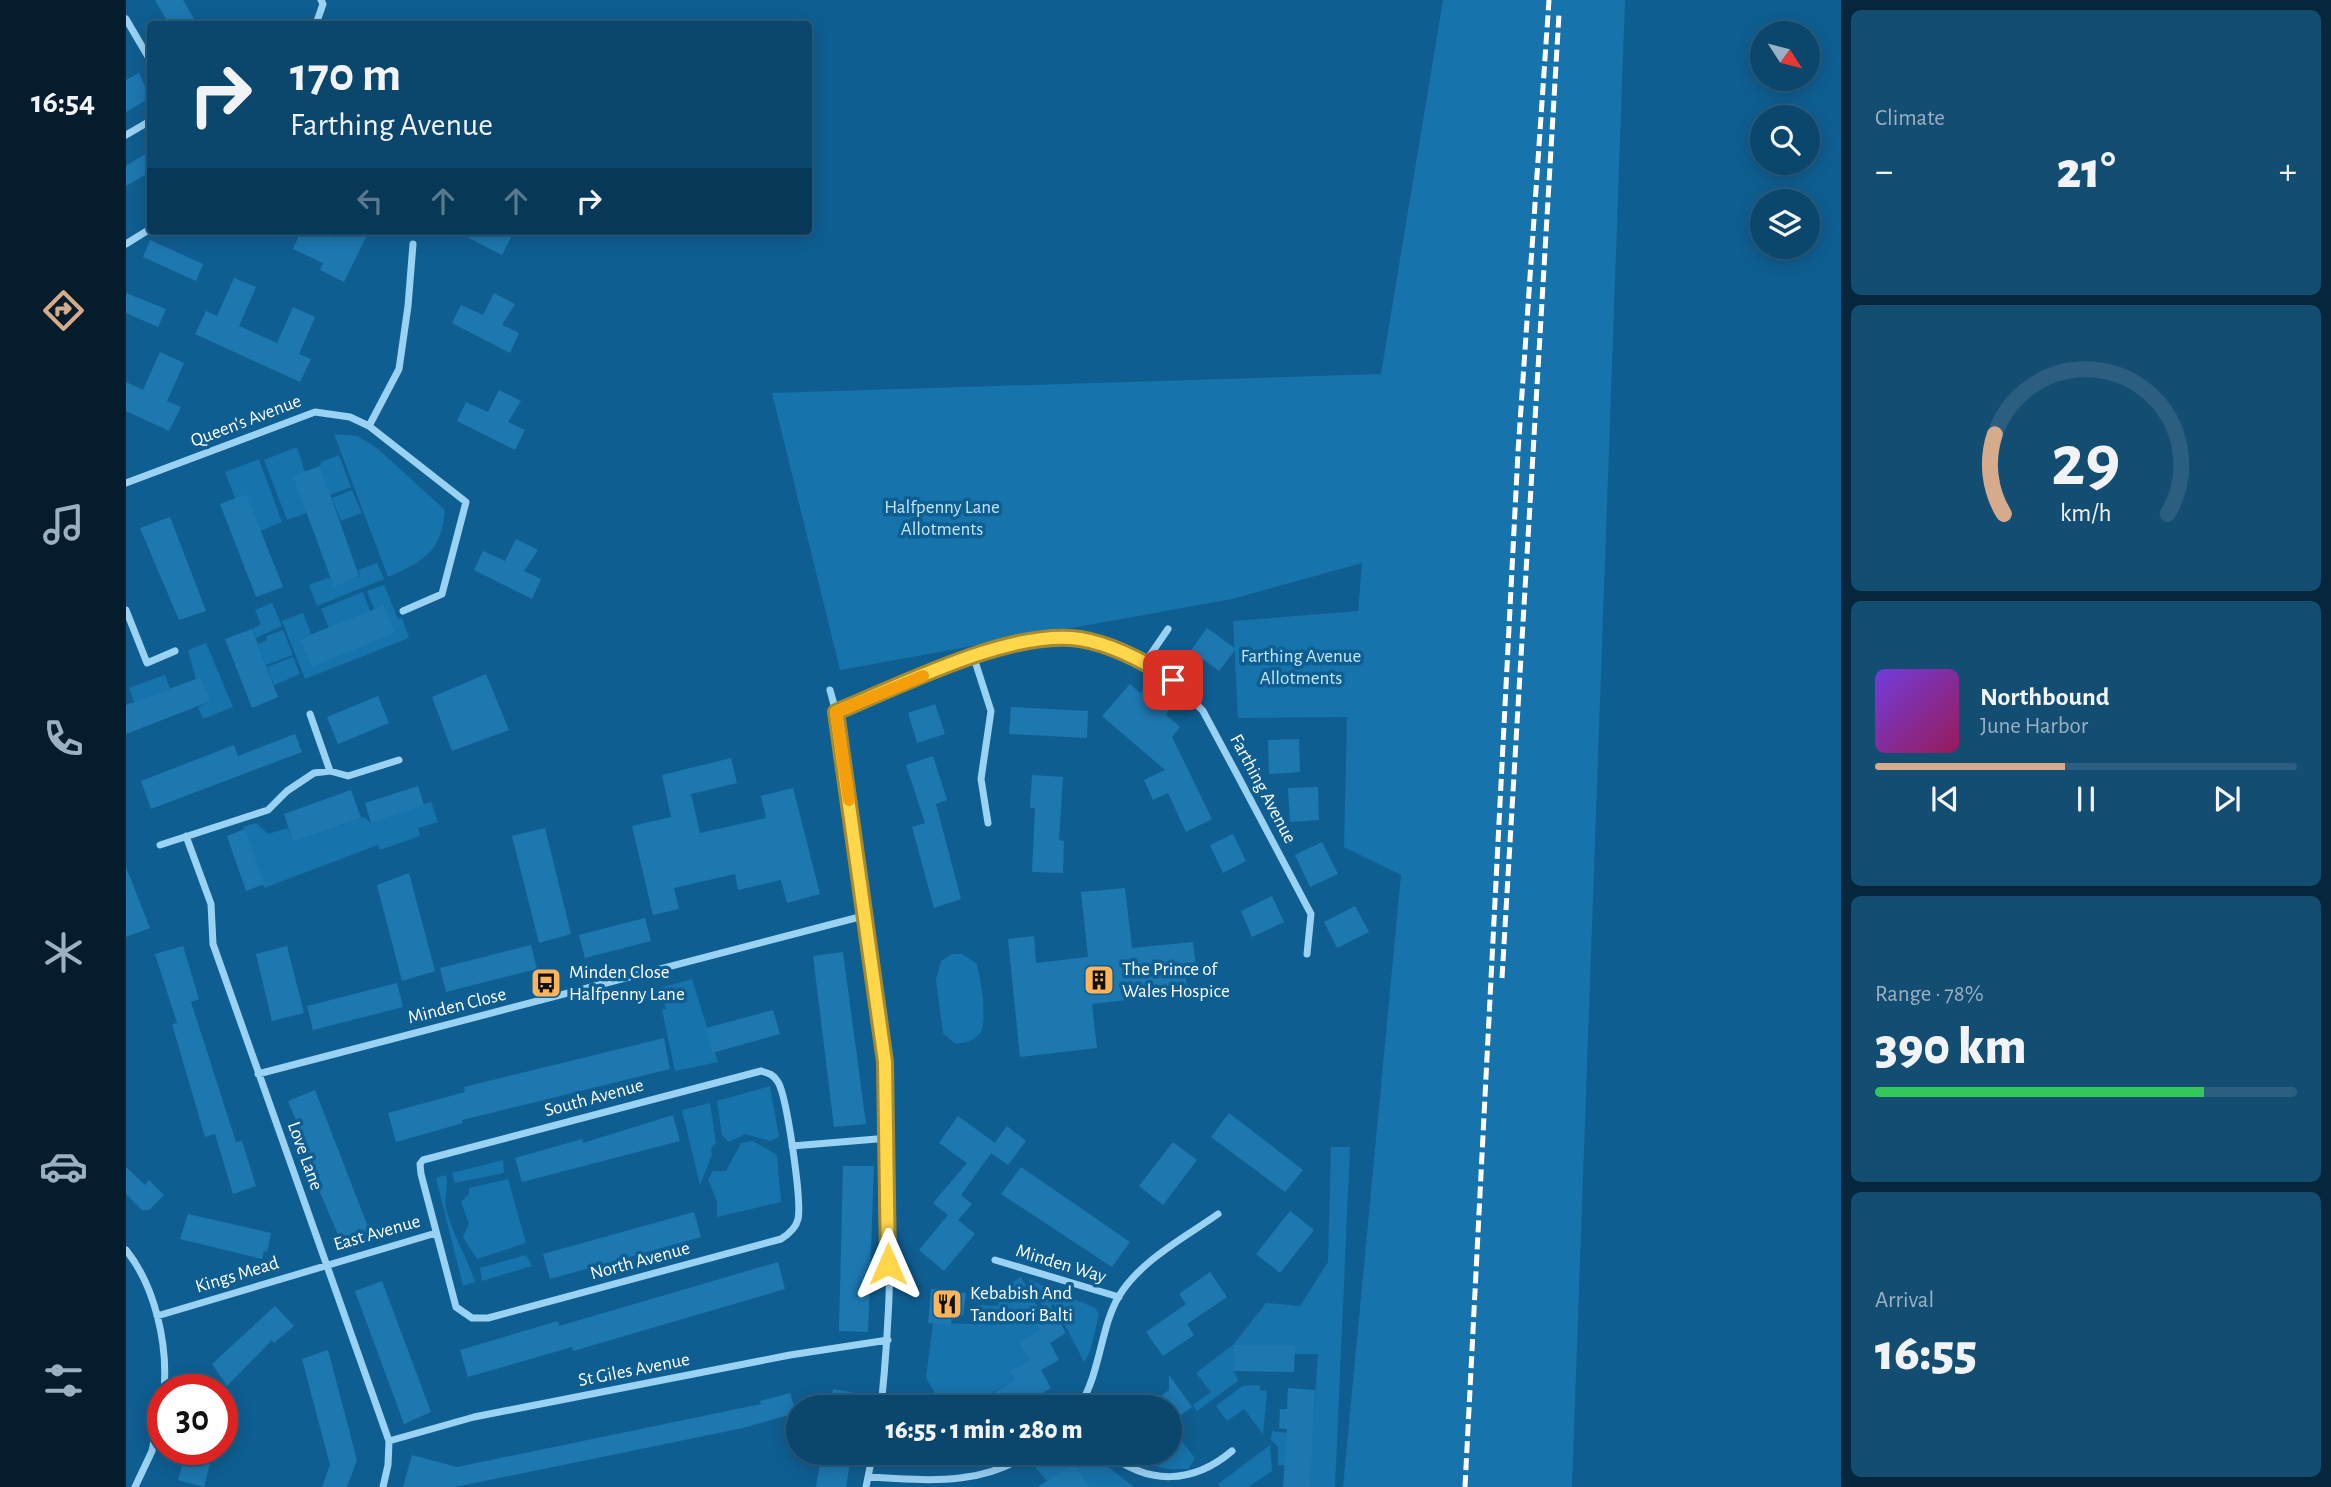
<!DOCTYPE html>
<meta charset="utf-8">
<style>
:root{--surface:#0b466d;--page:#144d72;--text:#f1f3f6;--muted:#9ab1c2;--line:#2b5e80;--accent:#d6ab8b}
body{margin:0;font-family:"Alegreya Sans",sans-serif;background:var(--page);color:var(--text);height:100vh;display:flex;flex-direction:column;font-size:26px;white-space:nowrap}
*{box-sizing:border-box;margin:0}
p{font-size:23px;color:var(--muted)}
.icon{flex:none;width:38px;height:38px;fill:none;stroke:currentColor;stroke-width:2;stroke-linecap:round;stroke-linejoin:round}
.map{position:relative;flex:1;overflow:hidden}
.sheet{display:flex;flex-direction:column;gap:10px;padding:10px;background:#06263c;width:490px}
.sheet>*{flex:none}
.banner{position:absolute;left:21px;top:21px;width:665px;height:214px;border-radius:7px;box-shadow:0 4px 18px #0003,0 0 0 2px var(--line);background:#0b466d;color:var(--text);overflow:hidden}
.needle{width:46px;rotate:126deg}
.buttons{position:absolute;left:1624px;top:21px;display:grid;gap:14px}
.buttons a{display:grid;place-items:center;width:70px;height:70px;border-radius:50%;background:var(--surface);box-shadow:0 4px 18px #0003,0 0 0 2px var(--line);font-size:35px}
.speed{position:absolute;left:21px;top:1374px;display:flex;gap:14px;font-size:35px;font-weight:700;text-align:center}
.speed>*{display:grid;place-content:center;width:91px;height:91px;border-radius:50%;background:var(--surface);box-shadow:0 4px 18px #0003,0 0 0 2px var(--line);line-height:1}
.speed .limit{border:10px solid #d22;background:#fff;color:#111}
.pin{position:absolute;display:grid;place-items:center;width:60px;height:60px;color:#fff;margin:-30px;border-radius:14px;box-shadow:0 4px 10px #0006}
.me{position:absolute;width:77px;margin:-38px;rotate:0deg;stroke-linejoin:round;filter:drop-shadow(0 0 5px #0008)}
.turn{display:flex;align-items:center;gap:24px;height:147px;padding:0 28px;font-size:32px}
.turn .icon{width:91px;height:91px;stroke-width:2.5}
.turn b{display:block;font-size:49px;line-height:60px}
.lanes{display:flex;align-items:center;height:66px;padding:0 28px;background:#0003;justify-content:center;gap:35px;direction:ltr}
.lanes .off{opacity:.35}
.big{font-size:52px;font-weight:800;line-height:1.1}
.sheet .card{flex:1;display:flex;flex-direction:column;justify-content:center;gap:10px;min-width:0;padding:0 24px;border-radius:10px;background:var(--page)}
.sheet .dial{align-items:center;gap:0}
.dial svg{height:182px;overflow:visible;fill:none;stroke:var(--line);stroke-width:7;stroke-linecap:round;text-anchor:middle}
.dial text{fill:var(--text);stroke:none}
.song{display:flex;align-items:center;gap:21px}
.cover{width:84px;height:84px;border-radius:10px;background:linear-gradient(135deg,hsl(260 70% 55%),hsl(330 70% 35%))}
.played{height:7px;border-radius:4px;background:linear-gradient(90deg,var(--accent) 45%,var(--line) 45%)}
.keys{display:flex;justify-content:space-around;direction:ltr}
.heat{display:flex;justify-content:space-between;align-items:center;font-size:38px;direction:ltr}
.charge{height:10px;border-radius:5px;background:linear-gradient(90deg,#34c759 78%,var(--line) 0)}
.trip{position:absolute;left:660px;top:1395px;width:396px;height:70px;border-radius:35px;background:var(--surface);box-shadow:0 4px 18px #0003,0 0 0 2px var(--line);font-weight:800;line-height:70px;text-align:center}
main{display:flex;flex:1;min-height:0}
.tabs{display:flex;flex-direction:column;width:126px;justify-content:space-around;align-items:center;background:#041c2c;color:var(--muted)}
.tabs .icon{width:49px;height:49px}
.tabs .on{color:var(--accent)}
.tabs b{font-size:32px;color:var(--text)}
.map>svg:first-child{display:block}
.green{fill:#1773ab}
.building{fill:#1d78b0}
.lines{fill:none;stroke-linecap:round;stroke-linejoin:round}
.street{stroke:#9ad2f3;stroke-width:7}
.rail{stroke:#fff;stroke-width:5;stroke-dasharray:12 5;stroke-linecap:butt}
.route-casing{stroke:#a68a30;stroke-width:18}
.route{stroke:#ffd54a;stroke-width:12}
.slow{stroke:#f59e0b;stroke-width:12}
.labels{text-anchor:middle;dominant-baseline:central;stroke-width:7;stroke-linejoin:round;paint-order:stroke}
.street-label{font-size:19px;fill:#fff;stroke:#0f5e91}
.park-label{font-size:19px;fill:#c1e7fe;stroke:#0f5e91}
.poi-label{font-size:19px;fill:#fff;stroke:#0f5e91;text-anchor:start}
</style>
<main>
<nav class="tabs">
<b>16:54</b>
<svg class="icon on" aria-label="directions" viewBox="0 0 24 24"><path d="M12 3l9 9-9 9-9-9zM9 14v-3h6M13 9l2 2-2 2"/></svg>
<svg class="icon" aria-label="music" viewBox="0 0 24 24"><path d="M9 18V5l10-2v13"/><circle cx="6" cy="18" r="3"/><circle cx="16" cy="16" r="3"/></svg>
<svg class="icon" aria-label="phone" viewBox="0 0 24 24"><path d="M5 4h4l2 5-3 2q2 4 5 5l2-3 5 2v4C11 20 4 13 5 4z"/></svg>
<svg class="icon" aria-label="climate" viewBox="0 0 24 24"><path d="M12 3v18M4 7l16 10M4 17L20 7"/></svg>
<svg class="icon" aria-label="car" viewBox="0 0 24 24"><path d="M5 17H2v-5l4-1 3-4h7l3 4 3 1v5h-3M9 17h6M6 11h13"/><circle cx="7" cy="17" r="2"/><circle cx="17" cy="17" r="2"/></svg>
<svg class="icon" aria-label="filters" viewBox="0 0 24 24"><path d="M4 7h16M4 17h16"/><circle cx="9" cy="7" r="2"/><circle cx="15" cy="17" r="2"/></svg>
</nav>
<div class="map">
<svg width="1715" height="1487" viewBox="0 0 1715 1487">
<rect width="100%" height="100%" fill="#0f5e91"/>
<path class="green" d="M1317,0H1499L1446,1487H1217L1275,875L1218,847L1221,717L1112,718L1107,621L1232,611L1236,563L1106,599L714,670L646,393L1255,374Z
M208,434L231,436L251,448L319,510C316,551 297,562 262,577Z
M171,447L179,472L181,513L161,520L138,460Z
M213,455L225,487L204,495L194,466L195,462Z
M133,459L156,522L134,531L109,498L99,472Z
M226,490L236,513L215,521L206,498Z
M251,563L258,579L191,606L183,585L204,577L208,586L234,576L232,570Z
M258,585L272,619L276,618L283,638L179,679L156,621L177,613L185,634L174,639L185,666L269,633L258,606L248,609L241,591Z
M237,592L244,611L203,628L195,609Z
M146,603L156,626L130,638L126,629L135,624L129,610Z
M157,630L167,655L140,665L132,644L141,640L140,636Z
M80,643L107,707L77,719L72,707L85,701L75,677L70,679L62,650Z
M167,657L174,674L148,685L141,667Z
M39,675L44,689L8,702L3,688Z
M305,802L312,822L292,828L294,836L254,850L252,845L138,888L117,827L130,823L142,834L162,828L167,842L238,817L245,823Z
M826,954H836L850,963C855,975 862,1022 854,1033C848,1041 838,1043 829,1044L817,1033L810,980L815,961Z
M566,979L592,1062L549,1071L536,1010L540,1009L534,988Z
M644,1086L653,1137L644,1141L619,1134L603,1142L596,1135L591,1101Z
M584,1103L590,1143L585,1148L586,1155L574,1185L556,1110Z
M627,1141L651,1155L655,1202L591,1217V1201L582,1180L587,1171H600L615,1143Z
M1205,1147H1224L1209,1487H1184L1185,1467L1152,1465V1447L1145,1440L1146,1431L1161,1433L1160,1450L1185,1451L1192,1354H1168V1345H1109L1108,1371L1112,1381L1071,1411L1067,1405L1085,1392L1070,1373L1108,1344L1140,1303L1174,1306L1202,1262Z
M377,1160L378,1173L329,1183L326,1173Z
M320,1175C323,1188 318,1195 320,1208C326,1234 341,1257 349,1282L337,1286L310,1178Z
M382,1179L400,1243L351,1259L337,1237L343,1224L335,1202L343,1194V1188Z
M400,1255L406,1266L356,1281L354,1268Z
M895,1277L914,1311L913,1330L893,1342L903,1360L884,1371L902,1402L918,1407H895L881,1384L843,1407H817L800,1378L807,1323L849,1324L852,1305L872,1306L877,1288Z
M902,1279L969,1308L973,1314L964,1352L958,1362L928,1304L918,1309Z
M1134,1385V1390L1141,1391L1137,1434L1118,1409L1101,1421L1090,1406L1116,1386Z
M1051,1435L1069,1458L1062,1469H1040L1009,1460L1021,1453L1043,1452V1439Z
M1144,1445L1146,1471L1122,1487H1095L1092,1484Z
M930,1453H964L1008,1487H964L948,1464L921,1481L909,1467Z"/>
<path class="building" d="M29,0H57L71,24H43Z
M13,73L24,98L0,112V80Z
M24,151V172L0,186V166Z
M175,231H195L209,238L213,231H243L218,282L194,270L197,263L167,249Z
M329,231H388L376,255Z
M24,240L77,264L70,281L17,257Z
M108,278L130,287L113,326L151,343L167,307L189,317L173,354L185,359L174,382L69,334L80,311L91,316Z
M0,293L40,309L32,327L0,313Z
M368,293L389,304L376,325L393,333L384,353L326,323L335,305L357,315Z
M34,352L58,363L41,401L55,407L43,431L0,411V382L17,390Z
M373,390L395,401L382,422L399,430L389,450L331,421L340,402L362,412Z
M194,466L233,576L208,587L167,476Z
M120,494L157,587L130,597L94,504Z
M44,517L80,611L53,620L14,528Z
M390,539L412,550L398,571L415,579L406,599L348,570L357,551L379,561Z
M258,605L269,633L185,667L174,639Z
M1081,628L1110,649L1093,671L1065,650Z
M126,629L152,697L126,708L99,639Z
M360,674L383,730L326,751L306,697Z
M75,677L85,701L0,734V705Z
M1004,684L1014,693L1018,689L1043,710L1040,715L1054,727L1046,737L1086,819L1060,832L1042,793L1027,800L1018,780L1039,770L976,716Z
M252,696L263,723L212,744L201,717Z
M809,704L819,734L791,743L782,713Z
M885,707L962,711L961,738L883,734Z
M169,734L176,752L25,809L15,781L108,745L112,756Z
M1173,739L1174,772L1143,774L1142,740Z
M807,756L821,800L810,804L835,899L808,908L786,827L799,823L780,765Z
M605,758L611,783L565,794L574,833L640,818L635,796L667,788L694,894L661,903L655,880L612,890L609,874L548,888L553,909L527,915L506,826L545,817L536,775Z
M906,775L937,777L933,840L938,841L937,873L906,872L909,808H904Z
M292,786L298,805L245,823L239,803Z
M1192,787L1193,820L1164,822L1162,788Z
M225,790L235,818L167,842L158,814Z
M419,828L445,934L413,943L386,836Z
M119,829L138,884L120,891L101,836Z
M1107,834L1120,861L1097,873L1084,845Z
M1196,842L1212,874L1184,887L1169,855Z
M0,867L24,928L0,937Z
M283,873L309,971L276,981L251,885Z
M999,888L1006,948L1067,942L1070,968L1059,969L1061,993L966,1004L971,1048L894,1057L882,939L908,936L910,963L962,957L955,892Z
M1146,896L1158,922L1126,937L1115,911Z
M1229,906L1243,932L1211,948L1198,922Z
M519,918L525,941L459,958L453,935Z
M405,945L411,969L320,992L314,968Z
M57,946L73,999L65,1002L110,1142L116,1141L130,1186L107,1194L89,1134L79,1137L46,1024L51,1023L29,954Z
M161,946L178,1013L146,1021L130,954Z
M717,952L740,1124L708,1127L687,956Z
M271,983L277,1007L187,1030L181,1006Z
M647,1010L654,1034L586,1053L580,1028Z
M538,1038L544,1069L336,1120L337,1123L270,1142L262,1113L339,1092L338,1087Z
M189,1090L244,1232L216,1244L187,1176L192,1174L162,1101Z
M1103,1113L1177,1170L1159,1192L1085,1137Z
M547,1115L554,1141L396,1182L389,1158L456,1139L457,1143Z
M832,1116L869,1143L881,1126L900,1141L882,1165L865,1153L835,1195L846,1204L832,1220L849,1234L818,1271L793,1250L822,1215L807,1203L841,1163L813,1143Z
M1047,1142L1071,1160L1037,1205L1013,1186Z
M717,1166H748L742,1332L713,1331Z
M0,1167L19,1185L23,1180L38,1195L23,1210H16L0,1194Z
M895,1167L1004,1242L986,1267L875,1194Z
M1164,1211L1188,1230L1154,1273L1130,1254Z
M568,1212L575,1237L424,1279L417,1254Z
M62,1214L145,1233L141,1252L138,1251L136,1259L54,1239Z
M652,1262L659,1289L447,1351L446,1347L342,1377L334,1350L432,1321L433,1326Z
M1084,1272L1101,1297L1061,1324L1068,1335L1037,1356L1020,1332L1060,1304L1053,1294Z
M256,1281L305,1412L278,1424L229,1291Z
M805,1289L840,1293L837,1316L826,1314L825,1325L802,1323Z
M924,1305L940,1333L924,1343L933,1360L915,1370L925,1388L893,1407H843L889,1380L884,1371L903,1360L892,1342L913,1330L905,1316Z
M149,1306L168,1326L148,1343L146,1340L101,1386L86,1364Z
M1108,1345H1169L1168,1372L1108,1371Z
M202,1350L231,1460L221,1487H196L204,1465L176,1359Z
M1043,1375L1066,1407L1043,1423V1407H1019L1043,1390Z
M1162,1388L1189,1390L1184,1487H1157L1161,1429L1153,1428L1154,1409H1161Z
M707,1389L750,1397L749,1407H704Z
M664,1393L670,1413L617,1428L329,1487H277L286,1455L331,1467L635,1404L634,1401Z
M61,1449H88L78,1487L52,1480Z
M696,1452H726L720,1487H690Z
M948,1463L964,1487H912Z"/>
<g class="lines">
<path class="street" d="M0,19L24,60
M190,24L197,4L195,0
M0,135L24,121
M0,244L24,229
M243,426L273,369L282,306L287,244
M0,483L189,412L224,417L243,426L340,502L316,594L277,611
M0,610L21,663L49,651
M847,655L865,711L855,779L862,823
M1018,664L1042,629
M704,690L710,712C728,828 751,946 759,1063C767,1176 767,1294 755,1407
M710,712L840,657L920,639H953L1026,667L1047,680L1077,711L1114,780L1185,914L1181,954
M184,714L204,771
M60,836L85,904L87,944L263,1441L262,1465L257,1487
M34,845L142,810L161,791L188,773L204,771L222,776L273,760
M635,1071C643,1073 648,1075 652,1082C661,1097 676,1202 672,1219C670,1228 663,1234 655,1239L362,1318H346L330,1307L295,1174L294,1164L297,1160Z
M132,1074L741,915
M666,1146L763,1138
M0,1250C29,1286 42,1344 38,1390
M869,1260L993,1297
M31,1316L310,1233
M953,1407C975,1372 974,1328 993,1296C1015,1260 1058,1238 1092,1214
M263,1441L348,1417L664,1355L762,1340
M981,1452C1022,1486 1067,1484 1106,1451
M742,1477C799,1480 856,1487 905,1452
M9,1487L26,1451L37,1400
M740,1487L747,1452"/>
<path class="rail" d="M1376,978L1433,14
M1339,1487L1392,452L1423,0"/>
</g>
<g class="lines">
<g class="route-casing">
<path id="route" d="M762,1264L759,1062L710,712C774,686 886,628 954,639C985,644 1021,663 1047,680"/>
</g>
<use href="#route" class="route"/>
<path class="slow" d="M723,800L710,712L797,676"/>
</g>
<defs>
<g id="building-square" transform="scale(1.575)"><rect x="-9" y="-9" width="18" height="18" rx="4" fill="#ffb45c" stroke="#0f5e91"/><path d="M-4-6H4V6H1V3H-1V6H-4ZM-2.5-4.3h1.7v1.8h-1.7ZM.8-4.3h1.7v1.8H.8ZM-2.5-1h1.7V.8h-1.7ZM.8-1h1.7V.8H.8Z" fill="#111"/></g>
<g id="bus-square" transform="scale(1.575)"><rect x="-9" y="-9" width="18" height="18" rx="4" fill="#ffb45c" stroke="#0f5e91"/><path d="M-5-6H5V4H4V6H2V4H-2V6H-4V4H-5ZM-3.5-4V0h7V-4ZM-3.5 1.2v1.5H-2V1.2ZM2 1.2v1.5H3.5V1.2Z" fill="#111"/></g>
<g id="restaurant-square" transform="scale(1.575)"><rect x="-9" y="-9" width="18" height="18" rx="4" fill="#ffb45c" stroke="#0f5e91"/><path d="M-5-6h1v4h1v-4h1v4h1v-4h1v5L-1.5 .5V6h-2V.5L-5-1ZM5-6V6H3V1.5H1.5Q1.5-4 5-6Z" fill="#111"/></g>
</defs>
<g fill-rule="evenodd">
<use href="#building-square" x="973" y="980"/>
<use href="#bus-square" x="420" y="983"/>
<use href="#restaurant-square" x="821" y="1304"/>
</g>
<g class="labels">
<g class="street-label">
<text transform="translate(120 421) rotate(-21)">Queen's Avenue</text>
<text transform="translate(1137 789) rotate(62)">Farthing Avenue</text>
<text transform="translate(331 1006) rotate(-14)">Minden Close</text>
<text transform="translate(468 1098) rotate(-15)">South Avenue</text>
<text transform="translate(179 1156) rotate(70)">Love Lane</text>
<text transform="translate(251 1233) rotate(-16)">East Avenue</text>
<text transform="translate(514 1261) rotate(-15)">North Avenue</text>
<text transform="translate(935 1264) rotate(17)">Minden Way</text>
<text transform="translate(111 1275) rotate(-17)">Kings Mead</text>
<text transform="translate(508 1370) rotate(-11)">St Giles Avenue</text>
</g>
<g class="park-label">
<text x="816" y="507">Halfpenny Lane<tspan x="816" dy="22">Allotments</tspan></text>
<text x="1175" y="656">Farthing Avenue<tspan x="1175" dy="22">Allotments</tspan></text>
</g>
<g class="poi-label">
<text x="996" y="969">The Prince of<tspan x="996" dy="22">Wales Hospice</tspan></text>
<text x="443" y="972">Minden Close<tspan x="443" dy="22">Halfpenny Lane</tspan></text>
<text x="844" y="1293">Kebabish And<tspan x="844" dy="22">Tandoori Balti</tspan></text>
</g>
</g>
</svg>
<div class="buttons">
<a><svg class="needle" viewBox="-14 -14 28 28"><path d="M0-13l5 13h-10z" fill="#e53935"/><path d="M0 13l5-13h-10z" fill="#9ab1c2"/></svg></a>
<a><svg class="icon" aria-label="search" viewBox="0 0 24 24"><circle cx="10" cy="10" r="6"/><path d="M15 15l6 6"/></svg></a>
<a><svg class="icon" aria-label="layers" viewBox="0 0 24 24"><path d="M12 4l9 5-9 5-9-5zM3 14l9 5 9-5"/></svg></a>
</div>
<div class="speed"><div class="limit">30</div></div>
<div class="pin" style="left:1047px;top:680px;background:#d93025"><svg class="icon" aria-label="arrive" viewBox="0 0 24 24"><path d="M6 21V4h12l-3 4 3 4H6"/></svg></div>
<svg class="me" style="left:762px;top:1264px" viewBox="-20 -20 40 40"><path d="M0-17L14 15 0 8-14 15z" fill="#ffd54a" stroke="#fff" stroke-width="4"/></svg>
<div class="trip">16:55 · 1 min · 280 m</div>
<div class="banner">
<div class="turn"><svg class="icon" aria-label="right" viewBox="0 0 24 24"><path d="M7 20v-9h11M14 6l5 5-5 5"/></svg><div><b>170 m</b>Farthing Avenue</div></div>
<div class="lanes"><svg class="icon off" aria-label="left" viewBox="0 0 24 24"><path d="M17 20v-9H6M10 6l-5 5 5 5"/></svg><svg class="icon off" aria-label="ahead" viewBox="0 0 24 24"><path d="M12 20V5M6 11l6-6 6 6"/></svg><svg class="icon off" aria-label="ahead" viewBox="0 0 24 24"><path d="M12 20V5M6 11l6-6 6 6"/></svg><svg class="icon" aria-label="right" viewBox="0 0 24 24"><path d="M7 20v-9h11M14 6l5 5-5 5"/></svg></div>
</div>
</div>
<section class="sheet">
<div class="card"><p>Climate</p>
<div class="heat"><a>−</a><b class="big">21°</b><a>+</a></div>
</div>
<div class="card dial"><svg viewBox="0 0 100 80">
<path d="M14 69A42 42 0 1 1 86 69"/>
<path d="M14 69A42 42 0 0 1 10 34" stroke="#d6ab8b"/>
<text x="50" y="56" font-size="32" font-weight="700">29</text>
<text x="50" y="72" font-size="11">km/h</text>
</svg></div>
<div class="card">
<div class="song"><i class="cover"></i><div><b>Northbound</b><p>June Harbor</p></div></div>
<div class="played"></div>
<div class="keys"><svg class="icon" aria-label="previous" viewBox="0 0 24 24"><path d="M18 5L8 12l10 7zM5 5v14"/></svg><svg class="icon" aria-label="pause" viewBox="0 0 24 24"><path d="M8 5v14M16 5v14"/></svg><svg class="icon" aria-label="next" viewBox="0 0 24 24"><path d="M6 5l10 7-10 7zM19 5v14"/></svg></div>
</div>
<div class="card"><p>Range · 78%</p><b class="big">390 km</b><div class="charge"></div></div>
<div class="card"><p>Arrival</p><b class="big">16:55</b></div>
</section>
</main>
